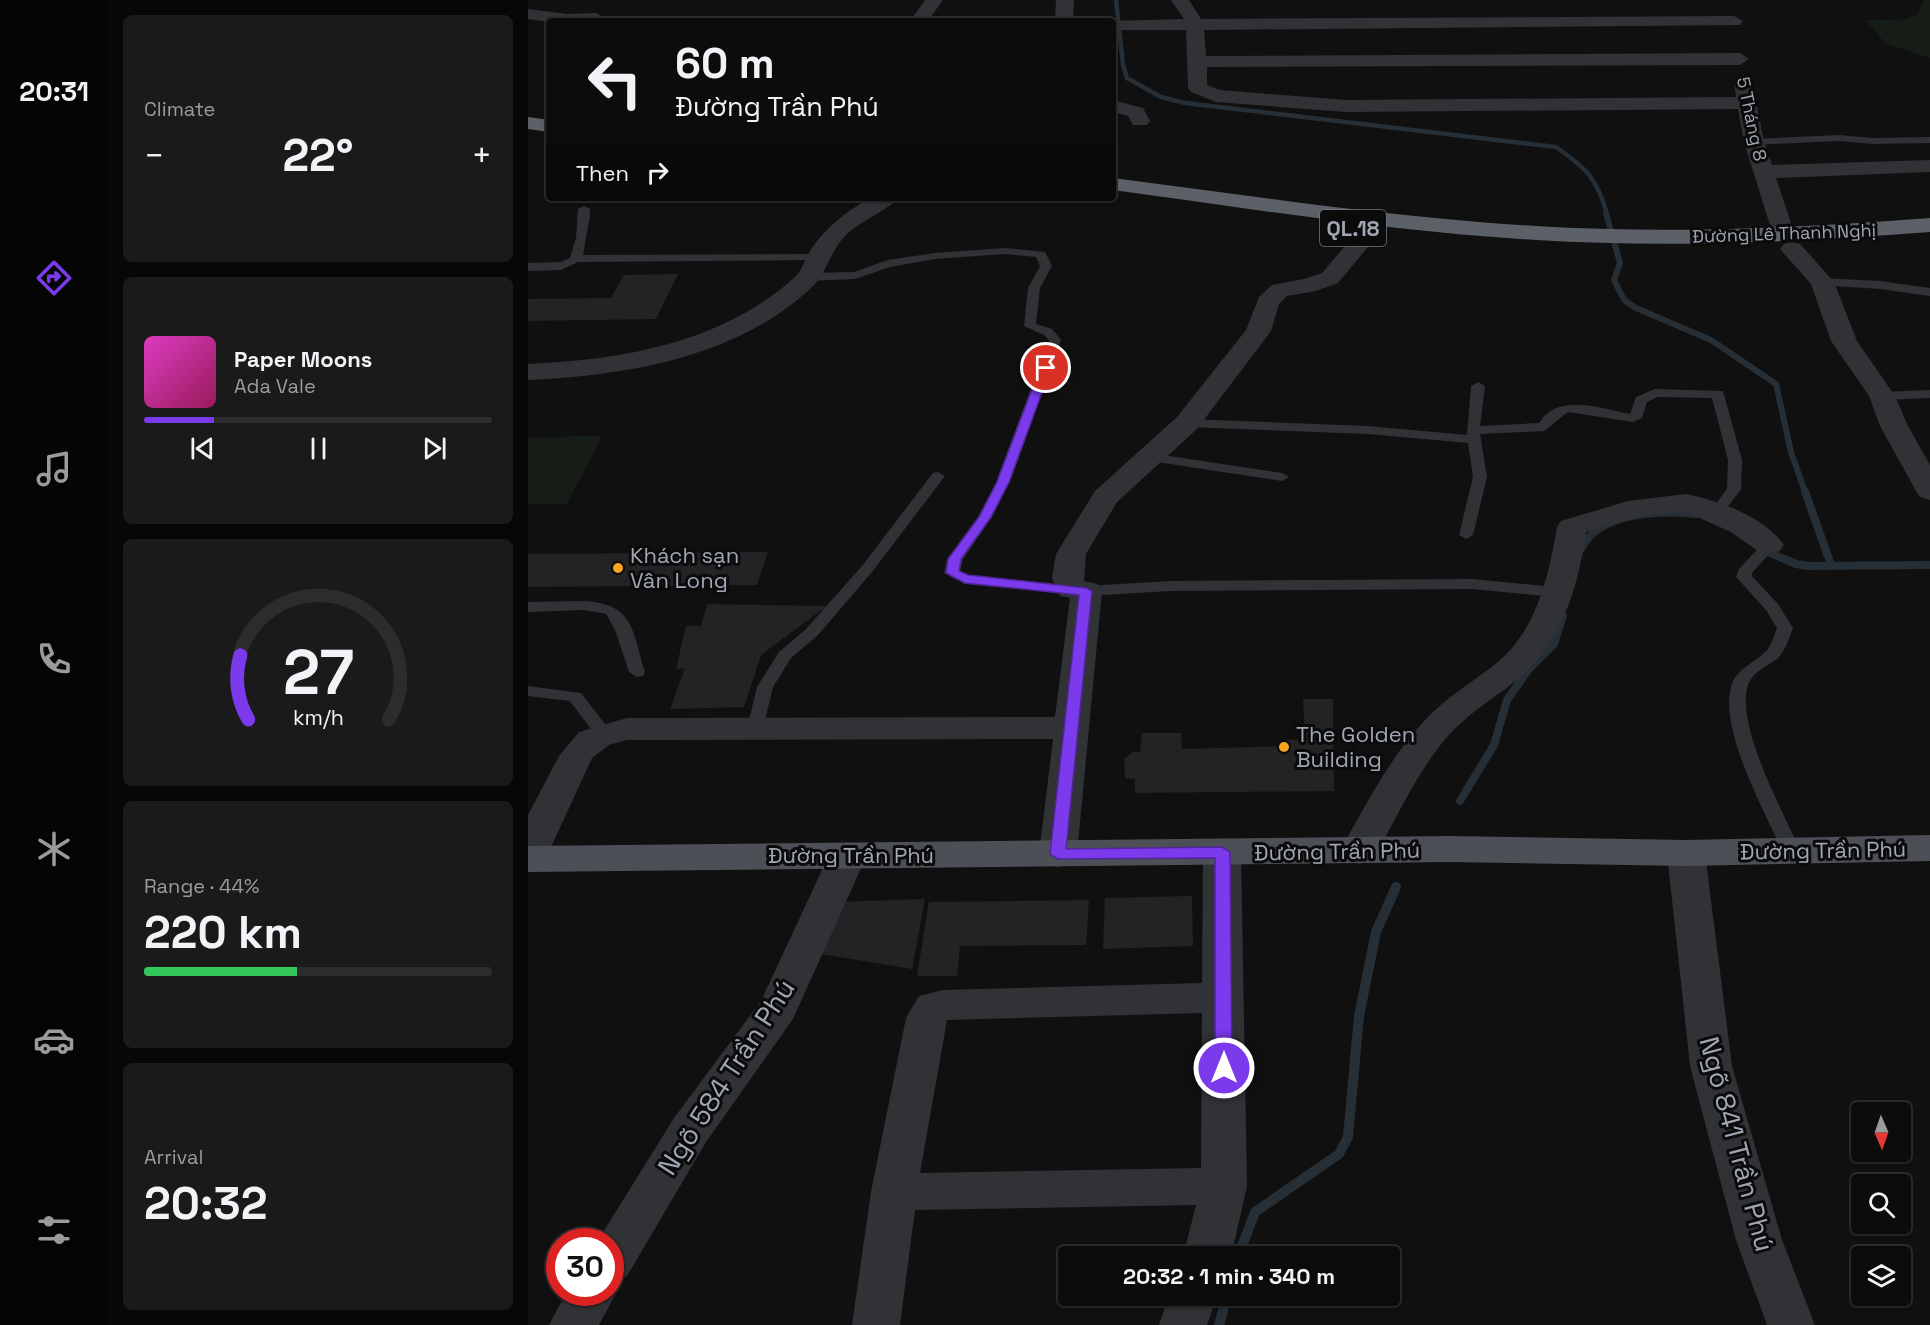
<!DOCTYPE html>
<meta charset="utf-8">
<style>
:root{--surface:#0c0c0d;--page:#1a1a1b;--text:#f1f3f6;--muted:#9a9b9d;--line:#2c2c2e;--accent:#7c3aed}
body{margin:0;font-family:"Space Grotesk",sans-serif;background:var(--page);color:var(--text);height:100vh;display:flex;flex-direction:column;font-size:22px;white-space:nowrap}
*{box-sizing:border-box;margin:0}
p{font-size:20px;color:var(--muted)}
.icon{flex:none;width:33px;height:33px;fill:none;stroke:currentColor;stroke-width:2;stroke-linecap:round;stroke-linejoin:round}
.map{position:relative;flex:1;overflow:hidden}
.panel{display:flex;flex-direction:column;gap:15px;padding:15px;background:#070707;width:420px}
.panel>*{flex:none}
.top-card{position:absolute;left:18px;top:18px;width:570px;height:183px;border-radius:6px;box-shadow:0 2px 4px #0004,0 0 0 2px var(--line);background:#0c0c0d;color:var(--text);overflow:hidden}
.needle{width:39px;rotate:178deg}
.controls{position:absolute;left:1323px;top:1102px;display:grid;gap:12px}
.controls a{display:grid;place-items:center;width:60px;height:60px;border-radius:6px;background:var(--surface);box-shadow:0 2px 4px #0004,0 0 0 2px var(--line);font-size:30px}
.speed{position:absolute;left:18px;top:1228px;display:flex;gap:12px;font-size:30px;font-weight:700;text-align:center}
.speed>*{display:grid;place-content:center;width:78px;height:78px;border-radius:50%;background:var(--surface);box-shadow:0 2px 4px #0004,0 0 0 2px var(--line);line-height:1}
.speed .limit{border:9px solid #d22;background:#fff;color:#111}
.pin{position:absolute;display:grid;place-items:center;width:51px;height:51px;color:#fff;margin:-26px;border:3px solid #fff;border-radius:50%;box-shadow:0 2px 6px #0007}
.me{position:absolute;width:66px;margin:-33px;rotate:0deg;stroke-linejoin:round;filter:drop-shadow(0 0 4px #0008)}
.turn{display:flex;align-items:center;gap:21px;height:126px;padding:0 30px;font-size:27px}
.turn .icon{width:78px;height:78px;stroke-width:2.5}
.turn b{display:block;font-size:42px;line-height:51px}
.then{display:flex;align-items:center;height:57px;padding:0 30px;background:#0003;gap:12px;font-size:22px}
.big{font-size:45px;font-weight:800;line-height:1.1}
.panel .tile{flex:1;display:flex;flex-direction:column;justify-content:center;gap:9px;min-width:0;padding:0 21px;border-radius:9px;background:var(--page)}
.panel .dial{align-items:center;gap:0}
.dial svg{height:156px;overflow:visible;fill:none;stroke:var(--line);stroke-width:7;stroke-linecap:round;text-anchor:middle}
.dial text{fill:var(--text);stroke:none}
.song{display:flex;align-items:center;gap:18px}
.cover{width:72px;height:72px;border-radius:9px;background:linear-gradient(135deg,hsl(310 70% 55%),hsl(330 70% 35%))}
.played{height:6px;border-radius:3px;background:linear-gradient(90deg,var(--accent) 20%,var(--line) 20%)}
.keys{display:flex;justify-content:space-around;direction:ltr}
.heat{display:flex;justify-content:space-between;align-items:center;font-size:33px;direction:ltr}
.charge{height:9px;border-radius:4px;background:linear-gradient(90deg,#34c759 44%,var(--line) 0)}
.trip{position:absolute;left:530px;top:1246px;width:342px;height:60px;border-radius:6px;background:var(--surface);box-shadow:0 2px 4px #0004,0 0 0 2px var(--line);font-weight:800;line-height:60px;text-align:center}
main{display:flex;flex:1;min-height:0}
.dock{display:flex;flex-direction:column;width:108px;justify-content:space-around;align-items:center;background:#050505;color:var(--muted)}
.dock .icon{width:42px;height:42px}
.dock .active{color:var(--accent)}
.dock b{font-size:27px;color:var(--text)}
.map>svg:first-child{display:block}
.green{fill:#161c16}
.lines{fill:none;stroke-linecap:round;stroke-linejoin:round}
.stream-far3{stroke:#262f35;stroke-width:4.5}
.stream-far2{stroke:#262f35;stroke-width:6}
.stream-far1{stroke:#262f35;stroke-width:8}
.stream{stroke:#262f35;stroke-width:10}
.building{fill:#232325}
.lane{fill:#313236;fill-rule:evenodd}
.street{fill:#313236;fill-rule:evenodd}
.primary{fill:#4c4f55;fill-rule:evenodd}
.highway{fill:#5c6067;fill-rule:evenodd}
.route{fill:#7c3aed;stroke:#51269a;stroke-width:1.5}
.poi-dot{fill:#faa41f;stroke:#0b0b0c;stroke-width:2}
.labels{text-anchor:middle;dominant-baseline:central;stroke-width:6;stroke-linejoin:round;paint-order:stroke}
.far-street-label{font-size:18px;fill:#a0a7b3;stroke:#0b0b0c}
.shield{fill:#0b0b0c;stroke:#737881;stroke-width:1.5}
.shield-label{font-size:21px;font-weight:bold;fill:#a0a7b3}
.poi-label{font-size:22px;fill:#a0a7b3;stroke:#0b0b0c;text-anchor:start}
.street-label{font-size:22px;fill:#a0a7b3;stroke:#0b0b0c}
.near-street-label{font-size:27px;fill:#a0a7b3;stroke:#0b0b0c}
</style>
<main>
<nav class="dock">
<b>20:31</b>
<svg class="icon active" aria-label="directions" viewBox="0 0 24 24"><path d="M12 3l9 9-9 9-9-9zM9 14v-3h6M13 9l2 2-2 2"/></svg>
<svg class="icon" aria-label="music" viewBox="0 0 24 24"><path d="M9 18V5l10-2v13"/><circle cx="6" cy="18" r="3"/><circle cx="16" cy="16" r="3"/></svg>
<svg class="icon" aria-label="phone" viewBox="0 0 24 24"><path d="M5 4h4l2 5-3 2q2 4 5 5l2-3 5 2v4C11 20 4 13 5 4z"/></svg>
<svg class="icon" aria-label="climate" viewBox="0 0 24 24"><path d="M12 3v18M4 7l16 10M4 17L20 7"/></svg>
<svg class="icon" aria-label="car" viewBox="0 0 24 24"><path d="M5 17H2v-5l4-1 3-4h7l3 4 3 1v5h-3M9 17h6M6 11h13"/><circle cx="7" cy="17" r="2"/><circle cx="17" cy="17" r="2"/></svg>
<svg class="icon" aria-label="filters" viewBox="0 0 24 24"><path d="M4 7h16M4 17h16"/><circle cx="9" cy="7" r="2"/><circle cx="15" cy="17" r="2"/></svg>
</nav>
<section class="panel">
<div class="tile"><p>Climate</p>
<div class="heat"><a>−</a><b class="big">22°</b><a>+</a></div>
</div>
<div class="tile">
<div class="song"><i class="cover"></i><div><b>Paper Moons</b><p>Ada Vale</p></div></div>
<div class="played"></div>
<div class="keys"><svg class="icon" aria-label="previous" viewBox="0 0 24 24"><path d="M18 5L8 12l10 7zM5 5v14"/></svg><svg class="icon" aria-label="pause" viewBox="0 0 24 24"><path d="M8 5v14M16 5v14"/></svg><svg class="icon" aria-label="next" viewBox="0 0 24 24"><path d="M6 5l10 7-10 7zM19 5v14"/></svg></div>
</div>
<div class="tile dial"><svg viewBox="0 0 100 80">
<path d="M14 69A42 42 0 1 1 86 69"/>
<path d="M14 69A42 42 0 0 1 10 36" stroke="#7c3aed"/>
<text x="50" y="56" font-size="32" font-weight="700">27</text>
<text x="50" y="72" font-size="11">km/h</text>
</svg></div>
<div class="tile"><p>Range · 44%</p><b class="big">220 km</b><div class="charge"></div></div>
<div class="tile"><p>Arrival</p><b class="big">20:32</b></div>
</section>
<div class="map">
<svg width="1402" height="1325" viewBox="0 0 1402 1325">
<rect width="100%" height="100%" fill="#101011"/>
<path class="green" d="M1395,0H1402V58L1357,43L1338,21L1348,19L1371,21L1390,14Z
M74,436L39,504H0V437Z"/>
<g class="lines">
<path class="stream-far3" d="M588,0L595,65L599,78L633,97L657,103L1028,147C1058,168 1069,178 1079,214"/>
<path class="stream-far2" d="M1078,213L1092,263L1086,280L1096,300L1108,308L1183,340L1248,384L1263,452L1277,492"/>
<path class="stream-far1" d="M1277,491L1303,565
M1053,549C1070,512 1133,510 1169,514
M1235,550L1268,564L1281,566L1402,565
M932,801L966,745L979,700L1001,669L1026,644L1035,616"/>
<path class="stream" d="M710,1257L727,1212L811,1154L820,1137L831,1016L848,932L868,887
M691,1325L699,1296"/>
</g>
<path class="building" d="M150,274L128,319L0,321V299L83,298L96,275Z
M240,552L229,585L0,587V554Z
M179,604L299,606L233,655L216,707L142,709L157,668L148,669L158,626H173Z
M775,699H805L806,791L607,793V779L597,778L596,759L605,752H612L614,733H653L654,749L757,746V740L777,739Z
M664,896L665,946L575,949L577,898Z
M397,899L384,969L287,953L305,902Z
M561,900L558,945L432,946L429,976H389L401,902Z"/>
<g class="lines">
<path class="lane" d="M1311,135L1345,138L1402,137V143L1345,144L1311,141L1226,145L1221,142L1226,139Z
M56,206L62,209V215L55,255L289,254L295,257L289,260L50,262L33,270L0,271V263L33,262L42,258L48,238L50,209Z
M477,248L517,252L524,266L512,288L508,324L524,329L533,340L482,482L464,517L435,559L432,571L440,575L549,586L551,589L543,594L437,584L416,573L419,559L450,517L468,482L521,340L516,335L496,326L500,288L512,266L508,257L477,254L407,259L362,267L327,279L280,281L274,277L280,273L326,272L360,260L407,253Z
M1294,278L1352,281L1402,288V296L1352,289L1290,285V279Z
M950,382L957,386L952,426L1011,423C1030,392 1074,409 1102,414L1108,397L1127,389L1195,391L1214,460L1213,489L1193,516H1183L1181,513L1199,489L1200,460L1184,398L1129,397L1119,402L1114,418L1105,422L1040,412L1016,431L952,434L959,477L945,535L938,539L931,535L945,477L940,443L840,434L659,427L652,423L659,419L840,426L939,435L943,386Z
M1402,390V398L1354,400L1347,396L1354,392Z
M621,453L754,473L761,477L754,481L616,460L614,457Z
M410,472L417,476L344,572L290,635L263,658L245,687L234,732H222L219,728L229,687L251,652L278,629L334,566L405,473Z
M1241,540L1249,545L1224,573V576L1250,604L1265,628C1261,638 1258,649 1251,657C1241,666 1225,671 1220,685C1207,726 1255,811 1272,850L1270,854H1256L1254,850C1236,811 1189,725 1204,684C1210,667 1229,662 1240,649C1244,643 1246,635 1249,628L1238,610L1208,577L1211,569L1236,542Z
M944,579L1028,587L1036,592L1028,597L944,589L642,591L558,596L550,591L558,586L642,581Z
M56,601C107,604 104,631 117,672L115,676L109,677L101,672L87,630L78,614L56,610L0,612V602Z
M0,686L53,693L84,733L75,738L69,737L42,701L0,696Z"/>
<path class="street" d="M397,0H415L400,21H382Z
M528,0H546L545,21H527Z
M643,0H661L673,19L1206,16L1215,21L1212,25L676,30L678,56L1212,53L1221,59L1212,65L679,67V85L692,90L818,100L1208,97L1206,81L1215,75L1224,81L1236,142L1244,165L1402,160V172L1248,178L1267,235L1264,240H1248L1245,235L1216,142L1210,109L818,112L688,102L663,92L660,88L658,30H585V21H580L656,19Z
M0,9L39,14L68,13L77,18L75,21L21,22L0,19Z
M585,100L615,108L622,121L619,125H605L600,116L585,112Z
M342,198H370C362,209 331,222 318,235C303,250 299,271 286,285C213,357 98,376 0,380V364C94,360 196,343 268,276C275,269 278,256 284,248C299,226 319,211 342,198Z
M843,223L851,225L854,230L810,283L788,291L759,296L751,304L743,331L669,429L589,502L558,554L556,581L569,584L574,591L549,854L543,863L530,867L517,863L511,854L525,739L99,740L81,745L64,758L19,856L13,865L0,869V815L31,756L51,732L99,718L527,717L542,598L532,596L524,578L528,554L567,491L649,417L718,330L731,297L744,285L776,279L794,273L835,225Z
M1264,242L1272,244L1306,282L1329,341L1367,396L1380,426L1402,465V500L1392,497L1388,491L1352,426L1341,396L1303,341L1283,284L1252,249L1256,244Z
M1158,494C1191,501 1236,516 1256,545L1252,551L1241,554L1230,551L1203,532L1158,512L1117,515L1058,532C1051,583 1035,639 995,675C970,696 942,711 920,736C888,772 870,818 844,860L831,864L818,860L812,851C837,806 861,759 896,721C918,697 945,682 970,662C1009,629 1021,575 1029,527L1033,521L1100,501Z
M694,839L707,843L713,852L719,1186L703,1257H655L668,1205L387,1210L372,1325H324L343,1192L378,1018L391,996L415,990L674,983L675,852L681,843ZM674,1013L673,1168L392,1173L419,1020Z
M1158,840L1171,844L1177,853L1204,1066L1254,1240L1287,1325H1239L1208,1240L1162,1066L1139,853L1145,844Z
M320,842L333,846L339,855L265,1019L178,1142L99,1276L83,1282L88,1293L71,1325H21L38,1293H82V1242H69L146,1118L233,1001L301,855L307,846Z
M641,1296H689L679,1325H631Z"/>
<path class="primary" d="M1402,835V861L1158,866L922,862L0,872V846L922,836L1158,840Z"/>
<path class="highway" d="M0,117L21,120V132L0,129Z
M585,178C726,196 866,218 1008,226C1140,234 1271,228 1402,218V232C1271,242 1140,248 1008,240C866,232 726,209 585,190Z"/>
</g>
<path class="route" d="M518,365L523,368L481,482L463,517L433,559L431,571L440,575L558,588L564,591L538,849L694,847L702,852L704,1068L702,1072H689L687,1068V858L530,859L522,854L551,595L437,583L418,573L420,559L451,517L469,482L512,368Z"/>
<g class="poi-dot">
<circle cx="90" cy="568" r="6"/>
<circle cx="756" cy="747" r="6"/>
</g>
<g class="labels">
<g class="far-street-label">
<text transform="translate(1224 119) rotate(78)">5 Tháng 8</text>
<text transform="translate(1256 233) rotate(-2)">Đường Lê Thanh Nghị</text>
</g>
<rect class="shield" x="792" y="210" width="66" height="36" rx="4.5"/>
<g class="shield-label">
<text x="825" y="228">QL.18</text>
</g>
<g class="poi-label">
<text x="102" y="555">Khách sạn<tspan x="102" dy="25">Vân Long</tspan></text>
<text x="768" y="734">The Golden<tspan x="768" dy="25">Building</tspan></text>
</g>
<g class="street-label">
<text transform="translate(1295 850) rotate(-1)">Đường Trần Phú</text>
<text transform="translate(809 851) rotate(-1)">Đường Trần Phú</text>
<text x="323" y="855">Đường Trần Phú</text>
</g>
<g class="near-street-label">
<text transform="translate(198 1077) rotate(-57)">Ngõ 584 Trần Phú</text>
<text transform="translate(1209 1144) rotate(75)">Ngõ 841 Trần Phú</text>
</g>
</g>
</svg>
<div class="controls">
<a><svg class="needle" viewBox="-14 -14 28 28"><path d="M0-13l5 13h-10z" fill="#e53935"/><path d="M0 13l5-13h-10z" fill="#9a9b9d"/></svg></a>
<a><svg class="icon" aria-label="search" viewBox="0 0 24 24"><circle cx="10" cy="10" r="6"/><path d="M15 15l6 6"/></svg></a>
<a><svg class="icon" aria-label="layers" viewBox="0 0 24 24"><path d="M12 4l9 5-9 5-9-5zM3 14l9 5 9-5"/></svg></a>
</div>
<div class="speed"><div class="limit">30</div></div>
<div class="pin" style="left:518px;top:368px;background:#d93025"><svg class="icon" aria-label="arrive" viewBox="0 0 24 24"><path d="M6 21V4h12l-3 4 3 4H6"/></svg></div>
<svg class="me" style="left:696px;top:1068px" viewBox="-20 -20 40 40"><circle r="17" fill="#7c3aed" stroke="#fff" stroke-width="3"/><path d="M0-11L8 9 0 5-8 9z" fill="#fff"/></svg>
<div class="trip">20:32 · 1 min · 340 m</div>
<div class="top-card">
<div class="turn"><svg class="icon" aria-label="left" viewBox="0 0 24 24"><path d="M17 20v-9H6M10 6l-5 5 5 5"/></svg><div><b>60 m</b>Đường Trần Phú</div></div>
<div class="then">Then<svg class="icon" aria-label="right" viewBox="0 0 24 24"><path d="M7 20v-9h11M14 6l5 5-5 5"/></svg></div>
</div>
</div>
</main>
